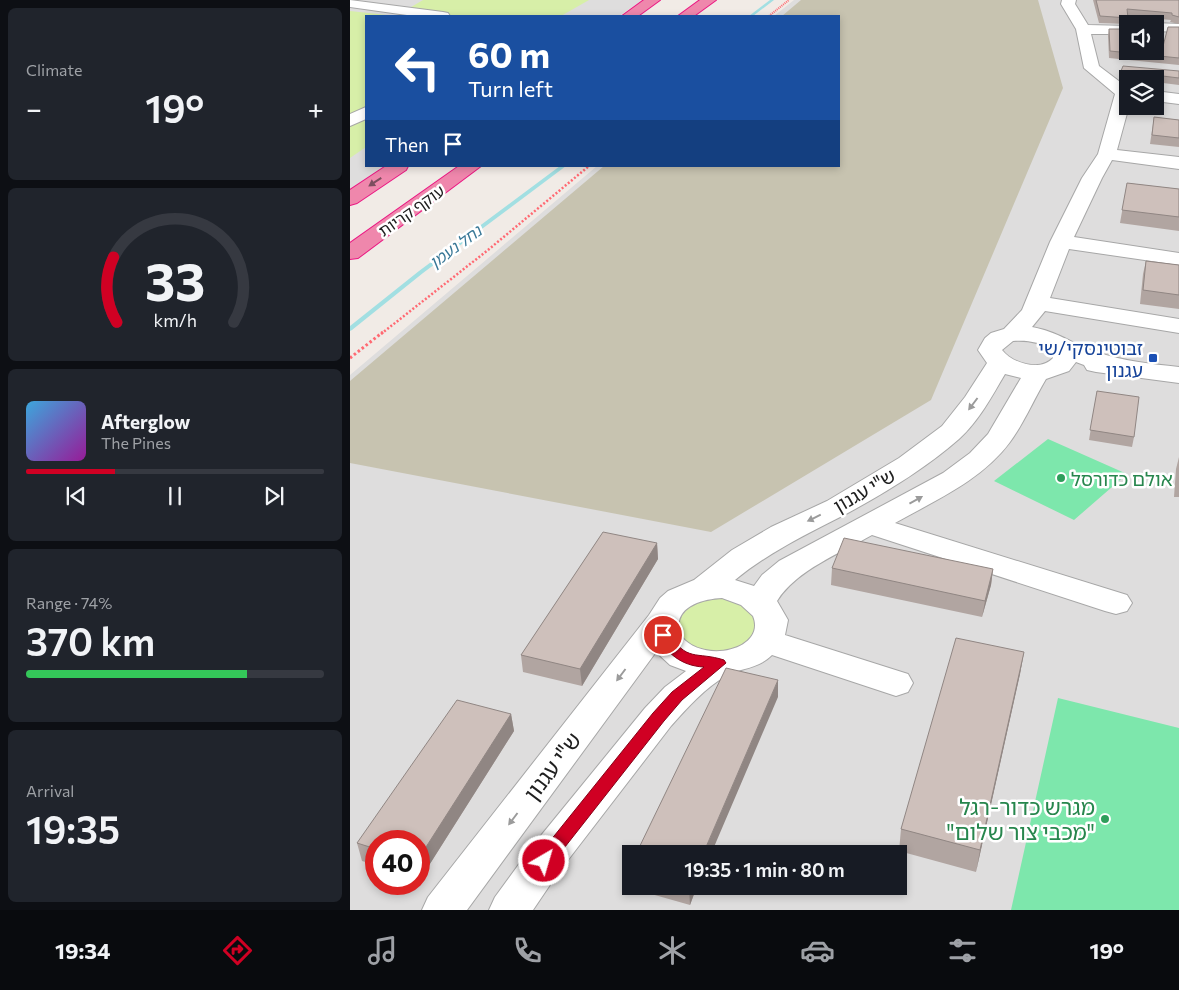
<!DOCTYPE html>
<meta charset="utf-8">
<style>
:root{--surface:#171b24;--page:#20242c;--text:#f1f3f6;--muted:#9ea1a6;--line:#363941;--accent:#d00023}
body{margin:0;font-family:Commissioner,"Noto Sans Hebrew",sans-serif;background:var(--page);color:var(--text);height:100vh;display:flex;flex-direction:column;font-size:19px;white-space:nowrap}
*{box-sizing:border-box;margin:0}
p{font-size:16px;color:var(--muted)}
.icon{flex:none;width:28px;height:28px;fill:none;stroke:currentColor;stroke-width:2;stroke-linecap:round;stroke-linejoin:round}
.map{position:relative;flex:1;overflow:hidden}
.side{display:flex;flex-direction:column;gap:8px;padding:8px;background:#0d0f14;width:350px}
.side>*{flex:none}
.hud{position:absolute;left:15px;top:15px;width:475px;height:152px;border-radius:0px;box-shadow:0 2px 8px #0003;background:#1a4fa0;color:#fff;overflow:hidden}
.tools{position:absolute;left:769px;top:15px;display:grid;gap:10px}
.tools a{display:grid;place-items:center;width:45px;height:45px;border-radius:0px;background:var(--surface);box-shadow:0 2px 8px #0003;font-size:25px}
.speed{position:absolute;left:15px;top:830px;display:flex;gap:10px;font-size:25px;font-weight:700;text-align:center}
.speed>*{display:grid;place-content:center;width:65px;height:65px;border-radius:50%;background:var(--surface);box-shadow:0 2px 8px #0003;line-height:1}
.speed .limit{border:8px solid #d22;background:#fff;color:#111}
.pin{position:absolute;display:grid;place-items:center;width:42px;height:42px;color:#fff;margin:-21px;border:2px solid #fff;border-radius:50%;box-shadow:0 1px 5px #0007}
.me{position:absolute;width:55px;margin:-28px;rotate:38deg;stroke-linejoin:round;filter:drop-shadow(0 0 4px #0008)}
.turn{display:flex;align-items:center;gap:18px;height:105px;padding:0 20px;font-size:22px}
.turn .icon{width:65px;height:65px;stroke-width:2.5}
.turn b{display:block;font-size:35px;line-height:42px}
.then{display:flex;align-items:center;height:48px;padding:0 20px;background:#0003;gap:10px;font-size:19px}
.big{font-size:38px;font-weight:600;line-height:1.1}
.side .tile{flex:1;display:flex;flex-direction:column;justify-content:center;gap:8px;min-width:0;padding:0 18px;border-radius:8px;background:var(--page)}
.side .dial{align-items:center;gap:0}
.dial svg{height:130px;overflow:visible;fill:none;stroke:var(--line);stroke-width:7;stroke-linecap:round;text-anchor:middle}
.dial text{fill:var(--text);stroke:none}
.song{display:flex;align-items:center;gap:15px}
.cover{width:60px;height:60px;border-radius:8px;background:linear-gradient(135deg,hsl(200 70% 55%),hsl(300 70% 35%))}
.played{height:5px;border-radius:2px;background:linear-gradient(90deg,var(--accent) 30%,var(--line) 30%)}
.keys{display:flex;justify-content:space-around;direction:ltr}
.heat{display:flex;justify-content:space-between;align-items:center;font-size:28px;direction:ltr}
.charge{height:8px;border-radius:4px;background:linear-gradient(90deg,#34c759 74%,var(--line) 0)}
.trip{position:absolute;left:272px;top:845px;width:285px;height:50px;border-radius:0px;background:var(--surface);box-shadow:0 2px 8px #0003;font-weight:600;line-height:50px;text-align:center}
.dock{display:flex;height:80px;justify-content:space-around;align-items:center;background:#090b0e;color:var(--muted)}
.dock .icon{width:35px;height:35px}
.dock .selected{color:var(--accent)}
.dock b{font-size:22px;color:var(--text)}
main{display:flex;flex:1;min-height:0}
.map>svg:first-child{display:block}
.residential{fill:#dedddd;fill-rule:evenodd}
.construction{fill:#c7c3b0}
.grass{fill:#d7efa8}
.pitch{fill:#7de7ac}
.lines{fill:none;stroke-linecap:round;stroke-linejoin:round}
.stream{fill:#a2dfe2;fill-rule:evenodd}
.minor-casing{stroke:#a7a7a7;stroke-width:2}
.highway-casing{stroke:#eb1783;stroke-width:2}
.path-far2{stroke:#ff6972;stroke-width:2;stroke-dasharray:1 1;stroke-linecap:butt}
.path-far1{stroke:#ff6972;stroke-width:2.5;stroke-dasharray:2 2;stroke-linecap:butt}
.path{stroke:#ff6972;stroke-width:3;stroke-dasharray:2.5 2.5;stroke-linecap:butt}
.minor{fill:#fff;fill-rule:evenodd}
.highway{fill:#ef87ac;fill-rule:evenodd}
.wall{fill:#b1a5a1}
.shaded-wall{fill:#908683}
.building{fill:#cec0bb;stroke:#908683}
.oneway{fill:#7d4e5f}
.oneway2{fill:#9b9b9b}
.route{fill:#d00023;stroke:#870017}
.transit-dot{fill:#1a4fb4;stroke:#fff;stroke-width:2}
.leisure-dot{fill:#2e9e5b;stroke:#fff;stroke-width:2}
.labels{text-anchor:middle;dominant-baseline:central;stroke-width:5;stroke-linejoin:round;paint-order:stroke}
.far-street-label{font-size:16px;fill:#202020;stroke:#fff}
.far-water-label{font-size:16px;font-style:italic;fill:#397897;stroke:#fff}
.transit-label{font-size:19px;fill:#164399;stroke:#fff;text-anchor:end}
.leisure-label{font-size:19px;fill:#27864d;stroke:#fff;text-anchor:start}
.street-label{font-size:19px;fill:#202020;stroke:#fff}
.near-street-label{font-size:22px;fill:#202020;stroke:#fff}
.near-leisure-label{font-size:22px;fill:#27864d;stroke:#fff;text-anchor:end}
</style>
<main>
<section class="side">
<div class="tile"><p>Climate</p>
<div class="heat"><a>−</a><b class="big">19°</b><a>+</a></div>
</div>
<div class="tile dial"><svg viewBox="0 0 100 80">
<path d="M14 69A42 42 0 1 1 86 69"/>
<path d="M14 69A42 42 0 0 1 12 29" stroke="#d00023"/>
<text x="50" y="56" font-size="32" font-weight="700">33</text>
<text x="50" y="72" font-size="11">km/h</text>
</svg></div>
<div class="tile">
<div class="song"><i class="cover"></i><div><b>Afterglow</b><p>The Pines</p></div></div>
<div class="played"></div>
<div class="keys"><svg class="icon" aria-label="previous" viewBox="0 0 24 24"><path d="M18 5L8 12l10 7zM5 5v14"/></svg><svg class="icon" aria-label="pause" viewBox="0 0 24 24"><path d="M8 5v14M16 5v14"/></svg><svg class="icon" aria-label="next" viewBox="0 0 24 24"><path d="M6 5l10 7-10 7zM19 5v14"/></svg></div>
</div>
<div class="tile"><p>Range · 74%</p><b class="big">370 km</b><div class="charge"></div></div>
<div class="tile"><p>Arrival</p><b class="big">19:35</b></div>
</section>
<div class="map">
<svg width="829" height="910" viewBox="0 0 829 910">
<rect width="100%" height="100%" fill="#f1ebe6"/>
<path class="residential" d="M0,0H293L269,16H16V166H41L0,193Z
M444,0H829V910H0V375L247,166H489V16H424ZM778,24H805V51H778ZM778,79H805V106H778ZM26,841H69V884H26ZM281,854H549V886H281Z"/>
<path class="construction" d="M451,0H688L713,88L581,400L361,532L0,463V381L254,166H489V16H432Z"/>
<path class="grass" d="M73,0H239L211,16H16V147L0,158V11L46,16Z
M373,598L385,601L403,612L406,631C397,646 385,652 368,651C310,650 319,599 373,598Z"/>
<path class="pitch" d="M698,439L777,474L724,520L644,481Z
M708,698L829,728V910H661Z"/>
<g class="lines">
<path class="stream" d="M420,0H424L403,16H399Z
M210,166H216L73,273L2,330L0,331V326L69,271Z"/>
<g class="minor-casing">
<path id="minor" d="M0,0L93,12L98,13L100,16H64L0,7Z
M712,0H726L725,4L738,25L778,26V34H741L749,66L778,88L779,106L767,150L829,157V169L762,160L752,178L724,237L829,253V265L719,249L700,298L829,319V333L695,311L682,327C709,332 722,344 746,352C773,361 801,364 829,367V383L746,372L737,370L734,365L726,362L719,371L696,379C684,399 674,423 660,442C632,480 586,500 545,523L777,595L782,603L777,611L766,614L755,611L522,535C491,553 446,570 427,601L438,620L435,635L558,674L563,683L558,692L546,696L422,655C407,670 391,667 376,676C355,688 337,708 321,726L208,873L183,910H139L145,897L180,849L295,708L315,687L336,671L320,665L306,652L117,910H72L78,897L299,615L310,598L318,591L344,580L382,550L421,527L477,501L549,458L592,426L615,397L637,363L628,350L635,338L641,333L654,329L672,310L700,242L732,178L748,154L765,94L734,68L726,29L711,4ZM663,341C678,340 690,342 702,350L703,358C690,372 662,363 652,350ZM655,374L671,378L638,434L620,453L593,473L429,561L412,575L404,586L385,580C419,552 457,534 496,514C535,493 576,468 609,439C629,421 642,396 655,374ZM372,598L391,605L403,616C417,649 354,665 331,636C320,608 351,599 372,598Z
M805,23L829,24V32L805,31V24H800Z
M805,91L829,94V104L805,101Z
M16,107V119L0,126V114Z"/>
</g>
<g class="highway-casing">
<path id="highway" d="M294,0H310L288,16H272Z
M350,0H366L344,16H328Z
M36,166H58L56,170L7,203L0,205V190Z
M109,166H131L8,258L0,259V243Z"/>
</g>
<path class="path-far2" d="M419,16L439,0"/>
<path class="path-far1" d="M31,334L138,250L239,166"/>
<path class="path" d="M0,358L33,332"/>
<use href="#minor" class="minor"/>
<use href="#highway" class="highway"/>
</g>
<path class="wall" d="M743,0H829V24L820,22L821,20L778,16L777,24L749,23Z
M829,27V65L759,58L758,36L759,29L778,51L812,50Z
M771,71H829V85L805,82V79H778L769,78Z
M804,117L829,120V147L800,144Z
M777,183L829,189V231L770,223Z
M796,261L829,265V309L790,304L793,274Z
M747,391L784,437L782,447L739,440Z
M829,457V497H824L826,469Z
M307,543L308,559L232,686L173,672L171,655Z
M482,568L643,569L641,585L632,617L481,585Z
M674,652L670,674L626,872L549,851L551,829Z
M161,714L164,731L71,878H69V841H26V865L12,861L7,843Z
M281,864V886H347L340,905L280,888L278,871Z"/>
<path class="shaded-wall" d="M307,543L308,559L232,686L230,669Z
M643,569L641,585L632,617L635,601Z
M674,652L670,674L626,872L630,850Z
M428,680V697L361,854H353Z
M161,714L164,731L71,878L69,870V858Z
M339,886H347L340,905L339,888Z"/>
<path class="building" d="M746,0H829V17L822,15V13L777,9L778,18L750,16Z
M818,27H829V58L760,51L759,29H778V51H805V49L812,50Z
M773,66L829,71V78L771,71Z
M804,117L829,120V138L802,135Z
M777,183L829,189V217L772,210Z
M796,261L829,265V295L793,290Z
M747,391L789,397L784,437L740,430Z
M253,532L307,543L230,669L171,655Z
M494,538L643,569L635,601L482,568Z
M606,638L674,652L630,850L551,829Z
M376,668L428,680L353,854H286Z
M107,700L161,714L69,858V841H26V849L7,843Z
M281,864V871H278Z"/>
<defs><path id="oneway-solid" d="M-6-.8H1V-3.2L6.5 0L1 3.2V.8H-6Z" transform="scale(1.25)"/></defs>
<use class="oneway" href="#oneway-solid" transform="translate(25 182) rotate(147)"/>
<g class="oneway2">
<use href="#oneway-solid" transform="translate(623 404) rotate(127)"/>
<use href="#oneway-solid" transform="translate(566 500) rotate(-29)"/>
<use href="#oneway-solid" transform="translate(464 518) rotate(154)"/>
<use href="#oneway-solid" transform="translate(271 675) rotate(127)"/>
<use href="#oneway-solid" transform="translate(163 819) rotate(127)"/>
</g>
<path class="route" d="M313,630L318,632C337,663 346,651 374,660L376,663L332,700L314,721L200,866L194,868L188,866L186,861L188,856L303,713L322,692L354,667C331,666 317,653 306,635L308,632Z"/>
<rect class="transit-dot" x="798" y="353" width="10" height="10" rx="2.5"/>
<g class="leisure-dot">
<circle cx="711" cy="478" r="5"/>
<circle cx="755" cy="819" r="5"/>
</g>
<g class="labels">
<g class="far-street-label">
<text transform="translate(61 210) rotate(-35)">עוקף קריות</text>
</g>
<g class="far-water-label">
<text transform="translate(105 246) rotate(-36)">נחל נעמן</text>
</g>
<g class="transit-label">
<text x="793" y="347">זבוטינסקי/שי<tspan x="793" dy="22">עגנון</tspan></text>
</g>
<g class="leisure-label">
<text x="721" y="478">אולם כדורסל</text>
</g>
<g class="street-label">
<text transform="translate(514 490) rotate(-30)">ש"י עגנון</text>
</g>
<g class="near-street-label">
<text transform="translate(202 766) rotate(-53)">ש"י עגנון</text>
</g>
<g class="near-leisure-label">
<text x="745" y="806">מגרש כדור-רגל<tspan x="745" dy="25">"מכבי צור שלום"</tspan></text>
</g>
</g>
</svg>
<div class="tools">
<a><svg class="icon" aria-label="sound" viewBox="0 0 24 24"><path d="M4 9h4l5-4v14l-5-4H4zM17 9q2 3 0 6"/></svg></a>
<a><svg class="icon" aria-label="layers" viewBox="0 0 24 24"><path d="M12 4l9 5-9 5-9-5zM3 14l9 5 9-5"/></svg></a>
</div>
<div class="speed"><div class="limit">40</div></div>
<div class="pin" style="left:313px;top:635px;background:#d93025"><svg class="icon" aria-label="arrive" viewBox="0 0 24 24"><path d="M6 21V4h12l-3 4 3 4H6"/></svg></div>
<svg class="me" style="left:194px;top:861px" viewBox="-20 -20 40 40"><circle r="17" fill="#d00023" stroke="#fff" stroke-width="3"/><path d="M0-11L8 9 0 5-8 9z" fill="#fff"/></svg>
<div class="trip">19:35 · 1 min · 80 m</div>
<div class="hud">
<div class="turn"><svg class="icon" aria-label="left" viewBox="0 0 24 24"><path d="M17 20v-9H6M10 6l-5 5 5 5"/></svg><div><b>60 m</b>Turn left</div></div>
<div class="then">Then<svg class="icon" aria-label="arrive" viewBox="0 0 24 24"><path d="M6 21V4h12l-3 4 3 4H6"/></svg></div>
</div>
</div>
</main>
<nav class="dock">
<b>19:34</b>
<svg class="icon selected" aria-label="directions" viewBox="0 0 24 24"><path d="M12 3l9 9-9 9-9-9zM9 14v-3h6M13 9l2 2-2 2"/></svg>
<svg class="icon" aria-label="music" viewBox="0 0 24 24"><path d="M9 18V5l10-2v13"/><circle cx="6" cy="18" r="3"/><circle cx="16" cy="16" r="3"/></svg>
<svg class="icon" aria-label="phone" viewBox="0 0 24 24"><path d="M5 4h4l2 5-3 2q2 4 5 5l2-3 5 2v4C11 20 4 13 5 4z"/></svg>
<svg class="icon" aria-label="climate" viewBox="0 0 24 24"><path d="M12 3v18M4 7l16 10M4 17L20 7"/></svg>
<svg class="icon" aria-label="car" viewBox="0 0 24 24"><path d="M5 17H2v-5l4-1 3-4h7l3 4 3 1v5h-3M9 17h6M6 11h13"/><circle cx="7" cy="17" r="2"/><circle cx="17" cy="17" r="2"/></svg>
<svg class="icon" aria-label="filters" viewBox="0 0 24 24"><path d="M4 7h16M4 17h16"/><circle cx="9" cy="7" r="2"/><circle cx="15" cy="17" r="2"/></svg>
<b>19°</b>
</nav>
